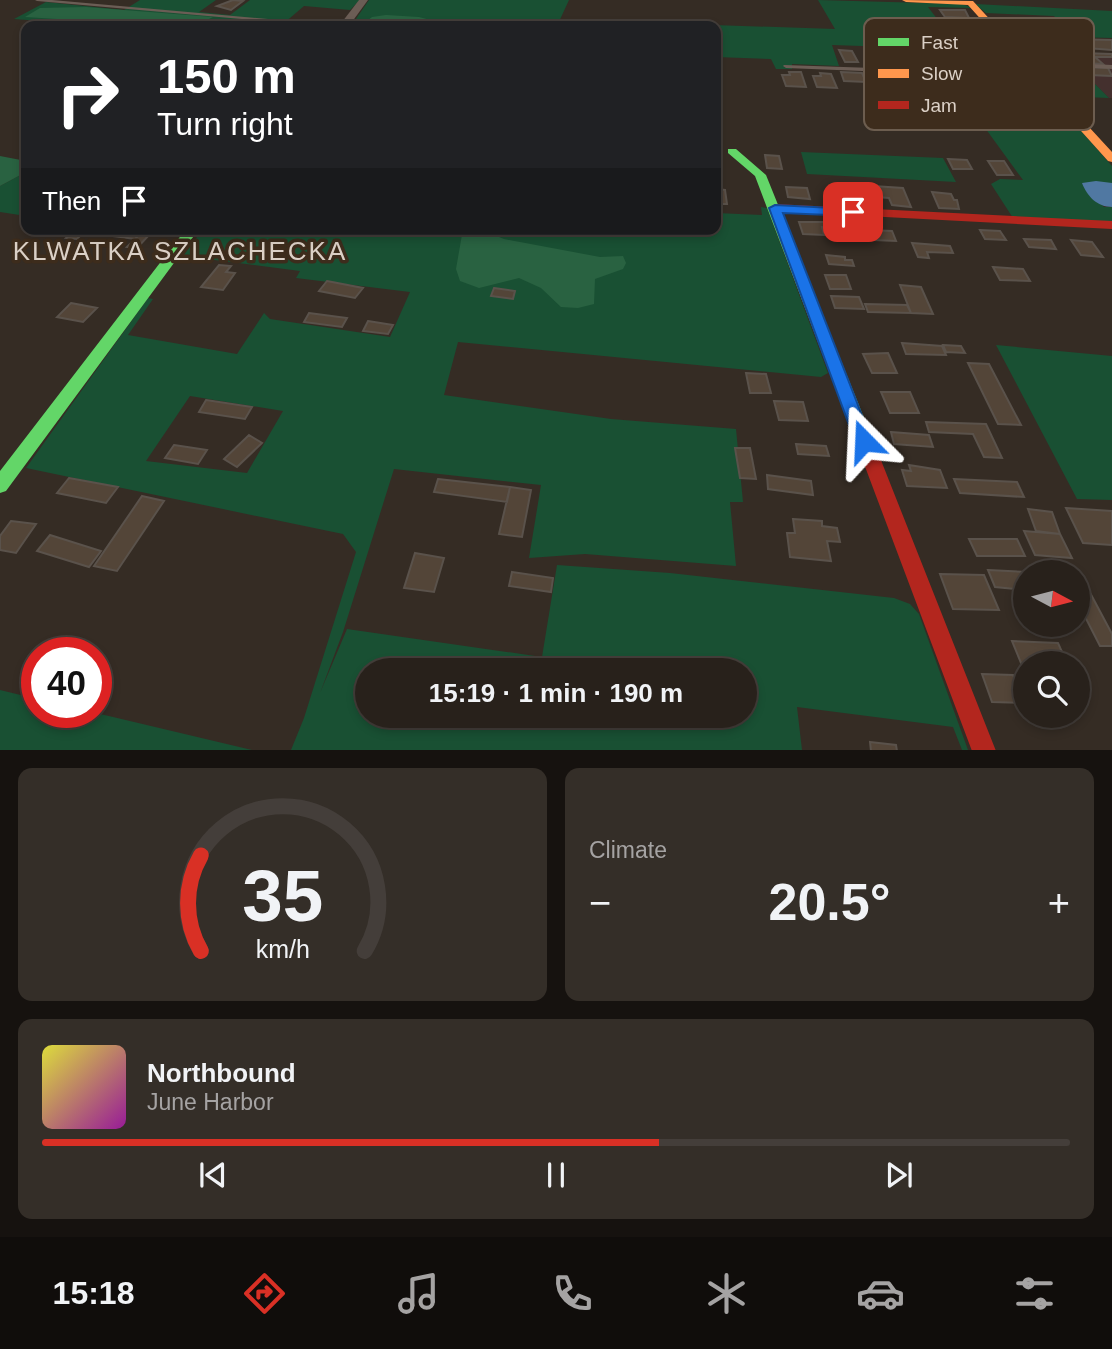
<!DOCTYPE html>
<meta charset="utf-8">
<style>
:root{--surface:#28211b;--page:#342e28;--text:#f1f3f6;--muted:#a5a3a3;--line:#443e3a;--accent:#d93025}
body{margin:0;font-family:Helvetica,sans-serif;background:var(--page);color:var(--text);height:100vh;display:flex;flex-direction:column;font-size:26px;white-space:nowrap}
*{box-sizing:border-box;margin:0}
p{font-size:23px;color:var(--muted)}
.icon{flex:none;width:38px;height:38px;fill:none;stroke:currentColor;stroke-width:2;stroke-linecap:round;stroke-linejoin:round}
.map{position:relative;height:750px;overflow:hidden}
.drawer{display:flex;flex-direction:column;gap:18px;padding:18px;background:#16120f;flex:1}
.drawer>*{flex:none}
.banner{position:absolute;left:21px;top:21px;width:700px;height:214px;border-radius:14px;box-shadow:0 4px 10px #0003,0 0 0 2px var(--line);background:#202124;color:#fff;overflow:hidden}
.needle{width:46px;rotate:97deg}
.tools{position:absolute;left:1013px;top:560px;display:grid;gap:14px}
.tools a{display:grid;place-items:center;width:77px;height:77px;border-radius:50%;background:var(--surface);box-shadow:0 4px 10px #0003,0 0 0 2px var(--line);font-size:35px}
.speed{position:absolute;left:21px;top:637px;display:flex;gap:14px;font-size:35px;font-weight:700;text-align:center}
.speed>*{display:grid;place-content:center;width:91px;height:91px;border-radius:50%;background:var(--surface);box-shadow:0 4px 10px #0003,0 0 0 2px var(--line);line-height:1}
.speed .limit{border:10px solid #d22;background:#fff;color:#111}
.pin{position:absolute;display:grid;place-items:center;width:60px;height:60px;color:#fff;margin:-30px;border-radius:14px;box-shadow:0 4px 10px #0006}
.me{position:absolute;width:77px;margin:-38px;rotate:339deg;stroke-linejoin:round;filter:drop-shadow(0 0 5px #0008)}
.turn{display:flex;align-items:center;gap:24px;height:147px;padding:0 21px;font-size:32px}
.turn .icon{width:91px;height:91px;stroke-width:2.5}
.turn b{display:block;font-size:49px;line-height:60px}
.then{display:flex;align-items:center;height:66px;padding:0 21px;background:#0003;gap:14px;font-size:26px}
.big{font-size:52px;font-weight:800;line-height:1.1}
.drawer .tile{flex:1;display:flex;flex-direction:column;justify-content:center;gap:10px;min-width:0;padding:0 24px;border-radius:14px;background:var(--page)}
.drawer .dial{align-items:center;gap:0}
.dial svg{height:182px;overflow:visible;fill:none;stroke:var(--line);stroke-width:7;stroke-linecap:round;text-anchor:middle}
.dial text{fill:var(--text);stroke:none}
.song{display:flex;align-items:center;gap:21px}
.cover{width:84px;height:84px;border-radius:10px;background:linear-gradient(135deg,hsl(60 70% 55%),hsl(300 70% 35%))}
.played{height:7px;border-radius:4px;background:linear-gradient(90deg,var(--accent) 60%,var(--line) 60%)}
.keys{display:flex;justify-content:space-around;direction:ltr}
.heat{display:flex;justify-content:space-between;align-items:center;font-size:38px;direction:ltr}
.drawer .tiles{flex:1;display:grid;gap:18px;grid-template-columns:1fr 1fr}
.tile:last-child{grid-column:span 2}
.trip{position:absolute;left:355px;top:658px;width:402px;height:70px;border-radius:35px;background:var(--surface);box-shadow:0 4px 10px #0003,0 0 0 2px var(--line);font-weight:800;line-height:70px;text-align:center}
.tabs{display:flex;height:112px;justify-content:space-around;align-items:center;background:#100d0b;color:var(--muted)}
.tabs .icon{width:49px;height:49px}
.tabs .selected{color:var(--accent)}
.tabs b{font-size:32px;color:var(--text)}
.map>svg:first-child{display:block}
.industrial{fill:#44302e}
.green{fill:#195033;fill-rule:evenodd}
.forest{fill:#296241}
.water{fill:#5078a2}
.building{fill:#534538;stroke:#5a524b;stroke-width:2}
.lines{fill:none;stroke-linecap:round;stroke-linejoin:round}
.lane{fill:#6b5d55;fill-rule:evenodd}
.street{fill:#6b5d55;fill-rule:evenodd}
.fast{fill:#63d668;fill-rule:evenodd}
.slow{fill:#ff974d;fill-rule:evenodd}
.jam{fill:#b3261e;fill-rule:evenodd}
.route{fill:#1a73e8;stroke:#114b97;stroke-width:2}
.labels{text-anchor:middle;dominant-baseline:central;stroke-width:7;stroke-linejoin:round;paint-order:stroke}
.quarter-label{font-size:26px;letter-spacing:2px;fill:#dbd0c6;stroke:#3d2c1c}
.key{fill:#3d2c1c;stroke:#6c5d4f;stroke-width:2}
.key-label{font-size:19px;fill:#dbd0c6}
</style>
<div class="map">
<svg width="1112" height="751" viewBox="0 0 1112 751">
<rect width="100%" height="100%" fill="#352c24"/>
<path class="industrial" d="M1019,51L1112,54V98H1109L1084,73L1036,71Z"/>
<path class="green" d="M140,0H216L199,12L230,15L250,0H360L350,10L304,6L283,24L256,21L249,26H105L14,19L46,2L124,10Z
M369,0H569L557,26H351Z
M818,0L962,4L973,8L928,7L938,20L985,21L997,35L939,33L947,45L1008,48L1011,51L832,45L839,66L792,64V69H776L771,59L716,57V26H652L655,23L835,29Z
M975,4L1112,11V38L1073,37L1054,16L986,13Z
M1036,71L1084,73L1109,98L1059,96Z
M995,93L1050,95L1112,166V183H1082L1104,207H1112V223L1013,218L991,184L1000,179L1023,180L964,99L1000,101Z
M801,152L943,158L956,182L807,174Z
M26,172V216L0,212V186Z
M761,207L767,208L828,373L821,377L458,342L444,395L611,419L736,429L743,502H730L736,566L585,554L529,558L541,485L394,469L343,632L320,693L347,629L542,657L557,565L670,573L894,598L910,604L919,614L968,750H962L953,727L797,707L802,750H291L304,718L356,552L343,534L26,468L148,298L153,299L128,335L237,354L264,313L270,319L390,337L410,292L296,278L300,271L183,256L203,229H716V213L762,215ZM190,396L283,411L247,473L146,461ZM368,670H746V716H368Z
M996,345L1112,356V500L1077,499Z
M0,690L37,699V712H92L252,750H0Z"/>
<path class="forest" d="M86,7L213,17L197,25L167,26L25,17L40,8Z
M386,15L419,17L453,26H389L367,21L372,17Z
M0,156L26,161V172L0,186Z
M463,229H488L489,233L504,239L600,257L623,256L626,263L623,269L595,279L594,304L578,308L561,307L541,288L519,278L479,288L460,281L456,269Z"/>
<path class="water" d="M1096,181L1112,183V207C1097,207 1087,196 1082,183Z"/>
<path class="building" d="M233,0L243,1L231,10L217,6Z
M940,10H965L969,18L945,17Z
M1065,39L1112,40V50L1074,47Z
M839,50L852,51L858,62H845Z
M1023,51L1112,54V57H1095L1103,64L1084,63L1082,60L1030,58Z
M1080,67L1108,68L1112,76L1089,75Z
M789,72H801L806,87L786,86L782,75H790Z
M841,72L862,73L866,82L844,81Z
M820,73L831,74L837,88L817,87L813,76H821Z
M765,155L779,156L782,169L767,168Z
M948,159L967,160L972,169H953Z
M988,161H1004L1013,175H997Z
M873,186L903,188L911,207L892,205L889,198L877,197Z
M786,187L807,188L810,199L788,197Z
M716,189L725,190L727,204H716Z
M932,192L951,194L954,200H957L959,209L939,208Z
M799,222H834L836,228L822,227L824,235L803,234Z
M75,229H87L77,239L66,238Z
M94,229H114L141,233L135,239L90,233Z
M869,230L892,231L896,241L873,240Z
M980,230L1000,231L1006,240L985,239Z
M141,233L150,234L137,248L127,247Z
M1024,239L1051,240L1056,249L1029,247Z
M1071,240L1092,242L1103,257L1081,255Z
M912,243L950,246L953,253L927,252L929,258L918,257Z
M826,255L845,257V260H852L854,266L829,264Z
M219,265L231,266L226,272L235,273L223,290L201,287Z
M993,267L1023,269L1030,281L1000,280Z
M825,275H846L851,289H830Z
M327,281L363,288L355,298L319,291Z
M900,285L921,287L933,314L911,313Z
M494,288L515,291L513,299L491,296Z
M831,296L859,297L864,309L835,308Z
M71,303L97,308L83,322L57,317Z
M865,304L907,305L911,313L868,312Z
M309,313L347,318L342,327L304,322Z
M368,321L393,325L388,334L363,331Z
M902,343L942,346L946,355L906,354Z
M943,345L961,346L965,353L946,352Z
M888,353L897,373H872L863,354Z
M968,363L989,364L1021,425L998,424Z
M746,373L766,374L771,393H750Z
M881,392H910L919,413H890Z
M206,400L252,407L245,419L199,412Z
M774,401L803,402L808,421L779,420Z
M926,422L986,424L1002,458L984,457L973,434L929,432Z
M891,432L929,435L933,447L894,444Z
M249,435L262,443L237,467L224,459Z
M796,444L826,446L829,456L798,454Z
M174,445L207,450L198,464L165,458Z
M735,448H750L756,479L740,478Z
M909,465L940,470L947,488L907,486L902,470L911,471Z
M767,475L811,481L813,495L768,489Z
M69,478L118,487L106,503L57,493Z
M438,479L510,487L507,502L434,492Z
M954,479L1017,482L1024,497L960,493Z
M510,487L531,490L522,537L499,534Z
M142,496L164,501L117,571L94,566Z
M1066,508L1112,511V545L1083,543Z
M1028,509L1052,512L1060,534L1036,531Z
M793,519L822,521V526L837,528L840,542L827,541L831,561L790,557L787,533H795Z
M11,521L36,524L16,553L0,550V536Z
M1024,531L1060,534L1072,558L1035,555Z
M50,535L101,551L89,567L37,551Z
M969,539H1017L1025,556H977Z
M415,553L444,558L434,592L404,588Z
M988,570L1026,572V590L995,587Z
M512,572L553,578L551,592L509,586Z
M940,574L984,575L999,610L953,609Z
M1078,586L1087,587L1112,634V646H1100L1078,603Z
M1012,641L1058,643L1067,663H1021Z
M982,674L1013,675L1024,703L992,702Z
M870,742L896,745L897,751H871Z"/>
<g class="lines">
<path class="lane" d="M35,0H52L336,25L338,26H323L37,1Z
M1026,61L1112,65V69L1024,64L1023,63Z
M784,65L963,71L973,67L1033,70L1036,72L1033,74L974,71L964,75L786,68L783,66Z"/>
<path class="street" d="M359,0H368L349,26H339Z"/>
<path class="fast" d="M728,149H736L766,175L873,440L870,445L864,447L858,445L855,440L755,176L728,153Z
M186,229H199L6,491L0,493V471Z"/>
<path class="slow" d="M902,0L973,1L1112,152V162L1108,161L968,5L906,2Z"/>
<path class="jam" d="M775,204L1112,221V229L771,211L769,208Z
M864,433L870,435L873,440L996,751H972L855,440L858,435Z"/>
</g>
<path class="route" d="M775,205L853,209L859,212L853,216L783,213L872,441L870,446L864,448L858,446L855,441L769,208Z"/>
<g class="labels">
<g class="quarter-label">
<text x="180" y="251">KLWATKA SZLACHECKA</text>
</g>
</g>
<rect x="864" y="18" width="230" height="112" rx="10" class="key"/>
<rect x="878" y="38" width="31" height="8" fill="#63d668"/>
<rect x="878" y="69" width="31" height="9" fill="#ff974d"/>
<rect x="878" y="101" width="31" height="8" fill="#b3261e"/>
<g class="key-label">
<text x="921" y="49">Fast</text>
<text x="921" y="80">Slow</text>
<text x="921" y="112">Jam</text>
</g>
</svg>
<div class="tools">
<a><svg class="needle" viewBox="-14 -14 28 28"><path d="M0-13l5 13h-10z" fill="#e53935"/><path d="M0 13l5-13h-10z" fill="#a5a3a3"/></svg></a>
<a><svg class="icon" aria-label="search" viewBox="0 0 24 24"><circle cx="10" cy="10" r="6"/><path d="M15 15l6 6"/></svg></a>
</div>
<div class="speed"><div class="limit">40</div></div>
<div class="pin" style="left:853px;top:212px;background:#d93025"><svg class="icon" aria-label="arrive" viewBox="0 0 24 24"><path d="M6 21V4h12l-3 4 3 4H6"/></svg></div>
<svg class="me" style="left:864px;top:441px" viewBox="-20 -20 40 40"><path d="M0-17L14 15 0 8-14 15z" fill="#1a73e8" stroke="#fff" stroke-width="4"/></svg>
<div class="trip">15:19 · 1 min · 190 m</div>
<div class="banner">
<div class="turn"><svg class="icon" aria-label="right" viewBox="0 0 24 24"><path d="M7 20v-9h11M14 6l5 5-5 5"/></svg><div><b>150 m</b>Turn right</div></div>
<div class="then">Then<svg class="icon" aria-label="arrive" viewBox="0 0 24 24"><path d="M6 21V4h12l-3 4 3 4H6"/></svg></div>
</div>
</div>
<section class="drawer">
<div class="tiles">
<div class="tile dial"><svg viewBox="0 0 100 80">
<path d="M14 69A42 42 0 1 1 86 69"/>
<path d="M14 69A42 42 0 0 1 14 27" stroke="#d93025"/>
<text x="50" y="56" font-size="32" font-weight="700">35</text>
<text x="50" y="72" font-size="11">km/h</text>
</svg></div>
<div class="tile"><p>Climate</p>
<div class="heat"><a>−</a><b class="big">20.5°</b><a>+</a></div>
</div>
<div class="tile">
<div class="song"><i class="cover"></i><div><b>Northbound</b><p>June Harbor</p></div></div>
<div class="played"></div>
<div class="keys"><svg class="icon" aria-label="previous" viewBox="0 0 24 24"><path d="M18 5L8 12l10 7zM5 5v14"/></svg><svg class="icon" aria-label="pause" viewBox="0 0 24 24"><path d="M8 5v14M16 5v14"/></svg><svg class="icon" aria-label="next" viewBox="0 0 24 24"><path d="M6 5l10 7-10 7zM19 5v14"/></svg></div>
</div>
</div>
</section>
<nav class="tabs">
<b>15:18</b>
<svg class="icon selected" aria-label="directions" viewBox="0 0 24 24"><path d="M12 3l9 9-9 9-9-9zM9 14v-3h6M13 9l2 2-2 2"/></svg>
<svg class="icon" aria-label="music" viewBox="0 0 24 24"><path d="M9 18V5l10-2v13"/><circle cx="6" cy="18" r="3"/><circle cx="16" cy="16" r="3"/></svg>
<svg class="icon" aria-label="phone" viewBox="0 0 24 24"><path d="M5 4h4l2 5-3 2q2 4 5 5l2-3 5 2v4C11 20 4 13 5 4z"/></svg>
<svg class="icon" aria-label="climate" viewBox="0 0 24 24"><path d="M12 3v18M4 7l16 10M4 17L20 7"/></svg>
<svg class="icon" aria-label="car" viewBox="0 0 24 24"><path d="M5 17H2v-5l4-1 3-4h7l3 4 3 1v5h-3M9 17h6M6 11h13"/><circle cx="7" cy="17" r="2"/><circle cx="17" cy="17" r="2"/></svg>
<svg class="icon" aria-label="filters" viewBox="0 0 24 24"><path d="M4 7h16M4 17h16"/><circle cx="9" cy="7" r="2"/><circle cx="15" cy="17" r="2"/></svg>
</nav>
